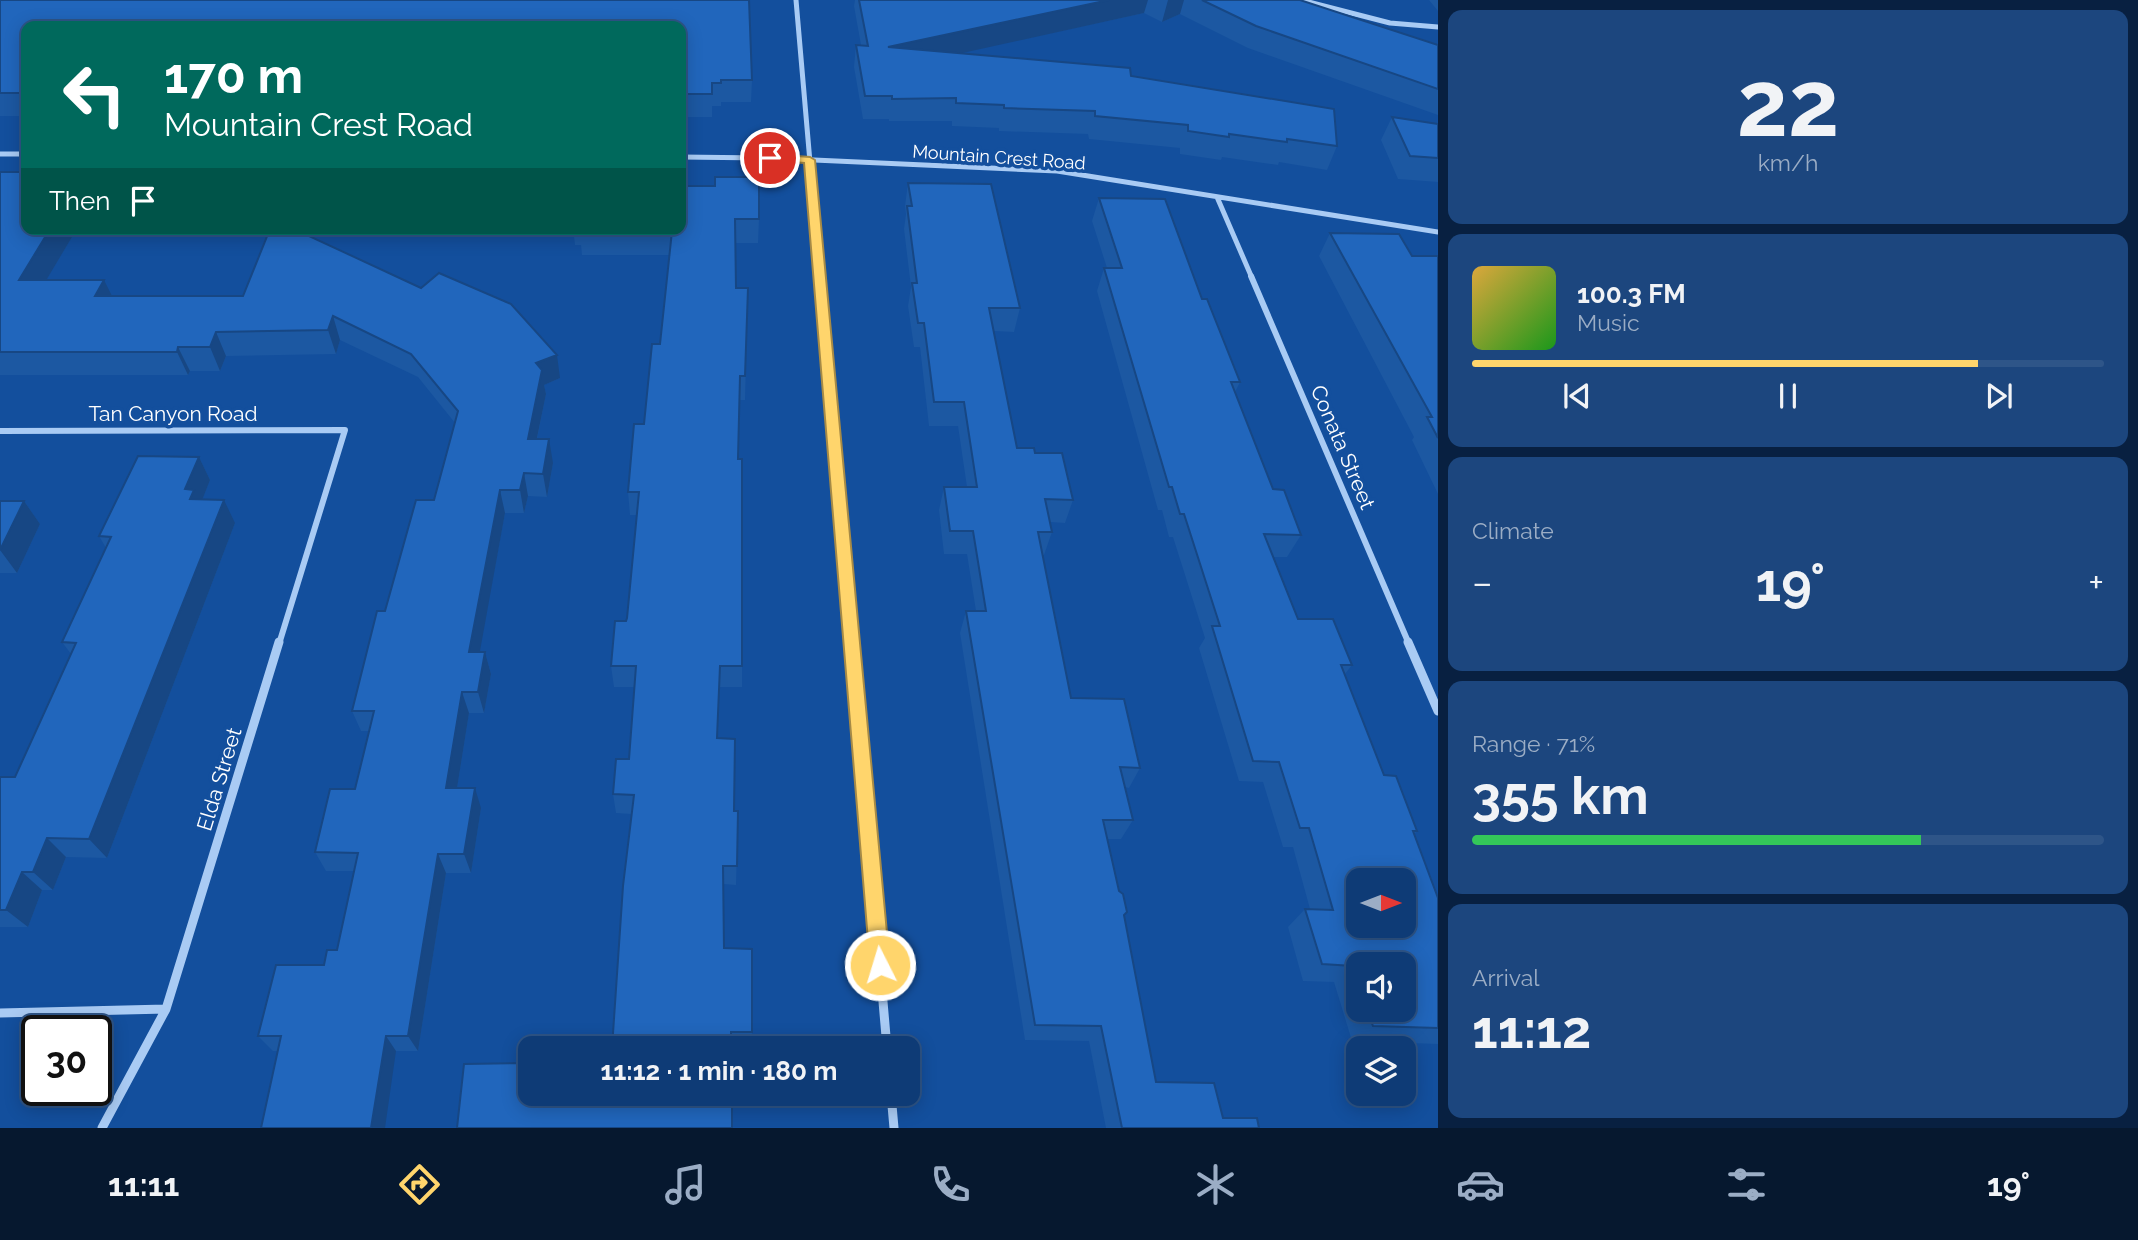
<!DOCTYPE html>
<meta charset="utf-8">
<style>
:root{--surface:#0e3b76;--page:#1c467e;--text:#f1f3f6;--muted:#9badc5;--line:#2e5588;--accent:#ffd56c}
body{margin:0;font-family:Raleway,sans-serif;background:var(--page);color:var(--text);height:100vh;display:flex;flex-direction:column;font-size:26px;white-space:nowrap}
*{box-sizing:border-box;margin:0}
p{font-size:23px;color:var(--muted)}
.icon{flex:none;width:38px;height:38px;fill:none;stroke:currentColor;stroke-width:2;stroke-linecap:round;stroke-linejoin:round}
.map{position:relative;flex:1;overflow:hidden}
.side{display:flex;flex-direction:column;gap:10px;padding:10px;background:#082041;width:700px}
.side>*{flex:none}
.top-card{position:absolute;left:21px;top:21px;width:665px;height:214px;border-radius:14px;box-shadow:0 4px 18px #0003,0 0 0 2px var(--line);background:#00695c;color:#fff;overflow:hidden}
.needle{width:46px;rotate:90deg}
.controls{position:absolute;left:1346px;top:868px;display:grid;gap:14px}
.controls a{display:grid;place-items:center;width:70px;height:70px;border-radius:14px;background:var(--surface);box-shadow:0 4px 18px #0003,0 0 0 2px var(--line);font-size:35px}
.speed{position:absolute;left:21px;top:1015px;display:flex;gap:14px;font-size:35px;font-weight:700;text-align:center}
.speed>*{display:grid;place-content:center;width:91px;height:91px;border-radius:50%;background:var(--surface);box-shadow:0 4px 18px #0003,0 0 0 2px var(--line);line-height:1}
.speed .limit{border:4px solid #111;border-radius:10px;background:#fff;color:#111}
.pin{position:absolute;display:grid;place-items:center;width:60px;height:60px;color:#fff;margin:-30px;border:4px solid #fff;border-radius:50%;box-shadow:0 2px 7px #0007}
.me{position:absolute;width:77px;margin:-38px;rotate:355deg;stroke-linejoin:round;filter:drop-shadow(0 0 5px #0008)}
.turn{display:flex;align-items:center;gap:24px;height:147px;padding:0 28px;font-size:32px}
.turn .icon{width:91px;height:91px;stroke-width:2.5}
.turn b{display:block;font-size:49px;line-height:60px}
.then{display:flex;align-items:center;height:66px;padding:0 28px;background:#0003;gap:14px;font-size:26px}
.big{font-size:52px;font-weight:700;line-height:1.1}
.side .card{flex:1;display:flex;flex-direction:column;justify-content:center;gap:10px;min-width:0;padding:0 24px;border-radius:14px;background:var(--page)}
.side .dial{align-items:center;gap:0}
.dial b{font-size:91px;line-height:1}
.song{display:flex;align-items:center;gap:21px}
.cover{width:84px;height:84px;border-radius:10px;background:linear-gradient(135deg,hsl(40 70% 55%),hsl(120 70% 35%))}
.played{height:7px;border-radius:4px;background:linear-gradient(90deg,var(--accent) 80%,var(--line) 80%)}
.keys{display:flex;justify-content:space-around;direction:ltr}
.heat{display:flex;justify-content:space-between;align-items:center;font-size:38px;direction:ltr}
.charge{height:10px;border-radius:5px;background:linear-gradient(90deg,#34c759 71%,var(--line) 0)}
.trip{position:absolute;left:518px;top:1036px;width:402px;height:70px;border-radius:14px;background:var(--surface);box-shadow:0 4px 18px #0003,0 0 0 2px var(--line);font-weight:700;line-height:70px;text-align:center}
.tab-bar{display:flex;height:112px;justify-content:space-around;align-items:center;background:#06182f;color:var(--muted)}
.tab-bar .icon{width:49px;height:49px}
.tab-bar .selected{color:var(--accent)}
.tab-bar b{font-size:32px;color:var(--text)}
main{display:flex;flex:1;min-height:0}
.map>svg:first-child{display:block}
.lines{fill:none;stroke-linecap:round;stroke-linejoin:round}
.street-far2{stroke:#a9cbf4;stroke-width:5}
.street-far1{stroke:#a9cbf4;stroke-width:6}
.street{stroke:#a9cbf4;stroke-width:9}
.wall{fill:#1c58a2;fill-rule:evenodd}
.shaded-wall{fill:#174784}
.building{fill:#2166bc;stroke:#174784;stroke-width:2;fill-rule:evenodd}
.route{fill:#ffd56c;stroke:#a68a46;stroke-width:2}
.labels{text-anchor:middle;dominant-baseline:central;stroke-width:7;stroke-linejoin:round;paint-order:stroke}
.far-street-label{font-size:18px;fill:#fff;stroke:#134f9d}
.street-label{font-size:21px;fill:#fff;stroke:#134f9d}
</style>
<main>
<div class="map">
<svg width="1438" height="1128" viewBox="0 0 1438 1128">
<rect width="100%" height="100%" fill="#134f9d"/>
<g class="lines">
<path class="street-far2" d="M796,0L820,278
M1301,0L1390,23L1438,27
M0,154H26
M681,157L770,158L1057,171L1438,232
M1217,197L1252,278"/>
<path class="street-far1" d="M820,276L852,644
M1251,276L1409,644
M0,431L345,430L279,644"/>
<path class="street" d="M852,642L887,1048
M1408,642L1438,711
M0,1013L166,1009
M891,1094L894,1128
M102,1128L166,1009L279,642"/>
</g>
<path class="wall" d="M0,0H749L752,80L751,102H721V106H712V117H681V26H26V116H0Z
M855,0H1300L1438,45V115L1248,48L1180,14L1162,22L1144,13L959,53L1131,76L1337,146L1327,170L1279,162L1278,165L1222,157L1221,160L1180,154V148L1089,139L1088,134L999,131V128L952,126V121H889V119H863L854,67L856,45H861L854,6Z
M1429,0H1438V11Z
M1392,117L1438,124V182L1398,179L1381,140Z
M0,172L26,229H681V186L759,219L758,243H735L736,288H748L745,400H740L738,459L742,666V687H719L718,738L734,811H738L736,885L723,884L724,948L752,1032L751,1047L731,1046L631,814L616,813L613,794L629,759L635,687H614L611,666L627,618L637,515H630L628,492L644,424L660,344L669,255H582L581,245H575L574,236L522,235L521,231L299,232L560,378L544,385L546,394L537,439L553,463L547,497L528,496L524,513H505L479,652H485L491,674L484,713H469L457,788L481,808L471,873H446L418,1051H273L258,1036L337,950L354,871H326L315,852L355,789L369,731H361L352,711L385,611L434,500L455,423L418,377L340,340L336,354L226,356L220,371H190L188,375H0ZM75,232H269L243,296H112L46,280Z
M908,183L1020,308L1014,332L994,331L1017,448L1035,453L1073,500L1065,523L1050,522L1052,532L1044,555H1043L1071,698L1140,768L1129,788L1125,787L1133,820L1121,839H1107L1124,915L1156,1082L1223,1118L1259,1128H1106L1089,1041L1025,1040L960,633L966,611H976L967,554H944L939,510L944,487H967L958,426H929L920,347H914L908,306L911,287L904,229L906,214L905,206Z
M1099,198L1202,299L1240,382L1235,392L1273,489L1301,535L1287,557H1273L1298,619L1352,665L1345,674L1384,775L1417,831L1414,834L1438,898V1044L1352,1041L1334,982L1303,981L1288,927L1305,909H1310L1293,847H1283L1263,782L1239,781L1199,648L1205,638L1173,537H1169L1162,510H1158L1097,291L1104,268H1107L1092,221ZM1358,964L1404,1010H1358Z
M1330,233L1412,256H1438V494L1412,440L1414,437L1319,256Z
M199,457L210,480L202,500L235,523L107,858L66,857L53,890H42L28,927H0V777H15L71,654L62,642L106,548L99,536Z
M0,501H24L40,524L17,573H0Z"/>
<path class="shaded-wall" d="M1109,0H1148L1144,13L885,70L888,47Z
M1168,0H1184L1180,14L1162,22Z
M50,229H74L75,232L32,304L19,280Z
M104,280L116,304L95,296Z
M333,316L340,340L336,354L328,330Z
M216,332L226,356L220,371L210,347Z
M178,347L190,371L188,375L177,352Z
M557,355L560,378L544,385L546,394L532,462L528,439L536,363Z
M549,439L553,463L547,497L543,474Z
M199,457L210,480L201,503L202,522L185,489Z
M524,473L528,496L524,513L520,490Z
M500,490L505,513L476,673L469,652Z
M224,500L235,523L107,858L89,839Z
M24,501L40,524L17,573L0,550Z
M485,652L491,674L484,713L478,692Z
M462,692L469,713L454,807L446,788Z
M475,788L481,808L471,873L464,854Z
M47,838L66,857L53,890L33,872Z
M438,854L446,873L418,1051L408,1036Z
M22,872L42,890L28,927L6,910Z
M386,1036L396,1051L385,1128H371Z
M530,1065V1094L528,1091Z"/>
<path class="building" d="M0,0H749L752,80H721V83H712V94H681V26H26V93H0Z
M859,0H1109L888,47L1130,68L1131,76L1334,109L1337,146L1287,139V142L1229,134V137L1188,131V125L1095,116V111L1004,108V105L956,103V98L892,99V96H865L856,45L868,46Z
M1202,0H1300L1438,45V89L1256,26Z
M1392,117L1438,124V158L1410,156Z
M0,172H26V229H50L19,280H104L95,296H243L270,229H294L421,288L439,273L511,304L557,355L536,363L542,370L528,439H549L543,474L524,473L520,490H500L469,652H485L478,692H462L446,788H475L464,854H438L408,1036H386L371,1128H261L281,1036H258L276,965H324L327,950H337L358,853L315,852L330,789H355L374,711H352L377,611H385L416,500H434L458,411L411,354L333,316L328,330L216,332L210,347H178L177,352H0Z
M715,177H759V219H735L736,288H748L745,376H740L738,459H742V666H720L717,738L735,739L734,811H738L737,866H723L724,948L752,949V1032H731V1048H612L623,886L634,795L613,794L616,759H629L636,666H611L615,621H626L627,618L639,492H628L634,424H644L652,344H660L672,231H579V229H681V186H715Z
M908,183L991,184L1020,308H989L1017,448H1034L1035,453H1062L1073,500L1045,499L1052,532H1038L1071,698L1124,699L1140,768L1120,767L1133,820H1103L1119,891L1123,894L1127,912L1124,915L1156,1082L1214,1083L1223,1118H1257L1259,1128H1122L1101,1026L1035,1025L966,611H986L973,531H950L944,487H977L964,402H934L924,323H918L912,283H917L907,206H912Z
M1099,198L1165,199L1202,299H1207L1240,382H1231L1273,489L1284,490L1301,535L1264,534L1298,619H1333L1352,665H1341L1384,775L1396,776L1417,831H1413L1438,898V1028L1373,1026L1367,1010H1404V964H1358V980L1353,966L1322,964L1305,909L1333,910L1309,828H1300L1279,762L1253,761L1212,626H1220L1184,514H1180L1172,487H1169L1104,268H1122ZM1358,880H1404V926H1358Z
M1330,233L1399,234L1412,256H1438V438L1427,417H1432Z
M138,456L199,457L185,489L194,490L190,499L224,500L89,839L47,838L33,872H22L6,910H0V777H15L76,643L62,642L111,537L99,536Z
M0,501H24L0,550Z
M530,1063L528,1091H530V1094H732V1128H457L464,1064Z"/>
<path class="route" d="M770,154L810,157L815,160L890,965L887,972L880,975L873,972L870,965L804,163L766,160L764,158Z"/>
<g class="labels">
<g class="far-street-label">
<text transform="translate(999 157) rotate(4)">Mountain Crest Road</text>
</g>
<g class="street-label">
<text x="173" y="413">Tan Canyon Road</text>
<text transform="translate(1343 447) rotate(67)">Conata Street</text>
<text transform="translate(219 779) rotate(-73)">Elda Street</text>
</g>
</g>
</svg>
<div class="controls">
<a><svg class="needle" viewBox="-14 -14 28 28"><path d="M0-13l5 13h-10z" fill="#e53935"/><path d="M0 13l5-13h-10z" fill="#9badc5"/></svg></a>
<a><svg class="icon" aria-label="sound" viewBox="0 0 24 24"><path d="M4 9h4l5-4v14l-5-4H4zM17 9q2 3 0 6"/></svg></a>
<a><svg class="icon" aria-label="layers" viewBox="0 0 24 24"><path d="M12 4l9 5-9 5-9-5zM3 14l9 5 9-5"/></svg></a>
</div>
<div class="speed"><div class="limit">30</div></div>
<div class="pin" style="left:770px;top:158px;background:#d93025"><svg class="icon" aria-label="arrive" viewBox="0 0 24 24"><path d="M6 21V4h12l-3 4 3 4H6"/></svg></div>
<svg class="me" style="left:880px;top:965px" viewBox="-20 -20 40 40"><circle r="17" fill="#ffd56c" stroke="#fff" stroke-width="3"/><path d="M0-11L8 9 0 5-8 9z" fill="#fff"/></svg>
<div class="trip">11:12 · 1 min · 180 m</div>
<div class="top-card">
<div class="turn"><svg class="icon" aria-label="left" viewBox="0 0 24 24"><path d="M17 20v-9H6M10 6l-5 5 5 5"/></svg><div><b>170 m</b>Mountain Crest Road</div></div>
<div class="then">Then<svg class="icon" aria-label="arrive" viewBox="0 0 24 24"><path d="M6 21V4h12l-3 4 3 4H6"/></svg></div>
</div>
</div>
<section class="side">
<div class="card dial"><b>22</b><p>km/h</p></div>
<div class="card">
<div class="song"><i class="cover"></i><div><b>100.3 FM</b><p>Music</p></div></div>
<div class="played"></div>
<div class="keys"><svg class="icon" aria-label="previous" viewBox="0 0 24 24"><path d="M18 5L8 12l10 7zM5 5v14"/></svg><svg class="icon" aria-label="pause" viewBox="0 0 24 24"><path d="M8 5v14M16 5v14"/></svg><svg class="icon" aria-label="next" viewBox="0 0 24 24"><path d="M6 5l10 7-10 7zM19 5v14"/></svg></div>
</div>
<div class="card"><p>Climate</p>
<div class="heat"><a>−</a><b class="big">19°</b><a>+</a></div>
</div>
<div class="card"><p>Range · 71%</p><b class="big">355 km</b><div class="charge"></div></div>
<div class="card"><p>Arrival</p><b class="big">11:12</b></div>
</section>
</main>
<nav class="tab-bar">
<b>11:11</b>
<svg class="icon selected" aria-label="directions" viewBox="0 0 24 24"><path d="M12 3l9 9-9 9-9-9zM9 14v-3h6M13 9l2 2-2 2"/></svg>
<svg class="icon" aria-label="music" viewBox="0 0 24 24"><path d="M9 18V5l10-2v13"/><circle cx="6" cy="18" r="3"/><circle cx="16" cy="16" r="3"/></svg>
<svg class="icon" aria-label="phone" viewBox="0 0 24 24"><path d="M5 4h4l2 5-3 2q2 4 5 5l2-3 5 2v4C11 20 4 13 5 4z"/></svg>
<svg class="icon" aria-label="climate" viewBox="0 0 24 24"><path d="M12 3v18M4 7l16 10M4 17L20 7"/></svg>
<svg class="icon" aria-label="car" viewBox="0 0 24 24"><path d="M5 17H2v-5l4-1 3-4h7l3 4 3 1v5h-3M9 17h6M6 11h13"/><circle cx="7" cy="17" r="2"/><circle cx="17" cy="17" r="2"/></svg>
<svg class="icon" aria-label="filters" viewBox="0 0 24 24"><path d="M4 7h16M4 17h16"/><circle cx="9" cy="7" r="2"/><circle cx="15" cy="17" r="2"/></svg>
<b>19°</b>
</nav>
